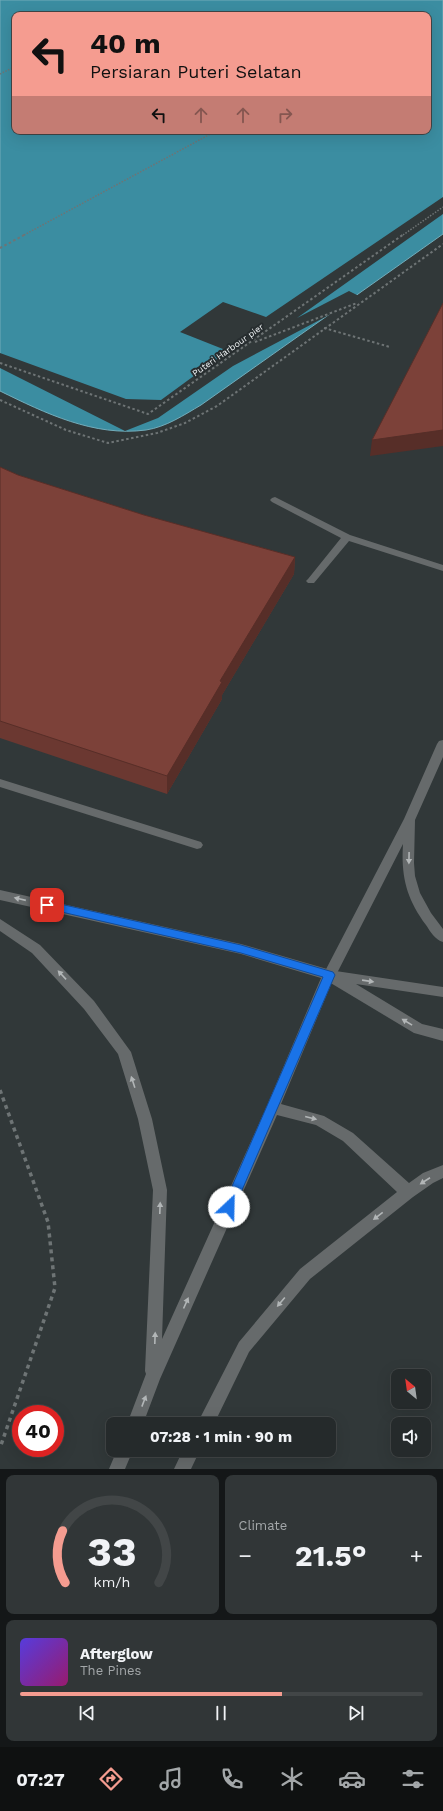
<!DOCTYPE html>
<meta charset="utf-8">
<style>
:root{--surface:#252a2b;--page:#313637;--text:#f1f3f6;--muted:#a3a7a9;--line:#424647;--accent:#f59c90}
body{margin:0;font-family:"Work Sans",sans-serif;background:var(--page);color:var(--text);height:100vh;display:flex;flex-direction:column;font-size:15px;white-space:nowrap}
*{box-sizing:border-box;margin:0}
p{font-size:13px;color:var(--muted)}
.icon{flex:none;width:22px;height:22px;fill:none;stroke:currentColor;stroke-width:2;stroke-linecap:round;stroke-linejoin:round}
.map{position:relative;height:1469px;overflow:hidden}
.details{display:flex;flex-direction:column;gap:6px;padding:6px;background:#141718;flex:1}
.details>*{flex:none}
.hud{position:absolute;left:12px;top:12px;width:419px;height:122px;border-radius:8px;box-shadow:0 4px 16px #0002,0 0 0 1px var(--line);background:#f59c90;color:#111;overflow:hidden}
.needle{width:26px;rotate:331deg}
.fabs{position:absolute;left:391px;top:1369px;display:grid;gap:8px}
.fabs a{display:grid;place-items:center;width:40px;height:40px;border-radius:8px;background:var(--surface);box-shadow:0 4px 16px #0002,0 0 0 1px var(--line);font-size:20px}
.speed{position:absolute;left:12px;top:1405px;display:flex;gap:8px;font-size:20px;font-weight:700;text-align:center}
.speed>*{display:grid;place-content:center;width:52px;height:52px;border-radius:50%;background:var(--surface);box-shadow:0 4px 16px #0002,0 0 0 1px var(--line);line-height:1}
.speed .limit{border:6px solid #d22;background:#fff;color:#111}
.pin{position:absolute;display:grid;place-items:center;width:34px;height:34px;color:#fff;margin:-17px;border-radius:8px;box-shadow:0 2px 6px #0006}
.me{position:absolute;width:44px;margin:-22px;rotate:24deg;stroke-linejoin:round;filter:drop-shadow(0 0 3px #0008)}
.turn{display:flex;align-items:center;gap:14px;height:84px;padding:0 12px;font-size:18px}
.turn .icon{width:52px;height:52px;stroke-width:2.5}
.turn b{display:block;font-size:28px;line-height:34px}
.lanes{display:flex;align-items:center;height:38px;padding:0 12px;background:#0003;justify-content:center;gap:20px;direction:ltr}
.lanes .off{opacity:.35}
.big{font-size:30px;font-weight:700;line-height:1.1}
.details .tile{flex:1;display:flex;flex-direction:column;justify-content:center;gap:6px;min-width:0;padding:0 14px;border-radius:8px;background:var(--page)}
.details .dial{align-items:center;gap:0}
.dial svg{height:104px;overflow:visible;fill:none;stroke:var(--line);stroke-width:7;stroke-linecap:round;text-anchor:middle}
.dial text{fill:var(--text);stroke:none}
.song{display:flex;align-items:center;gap:12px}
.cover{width:48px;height:48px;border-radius:6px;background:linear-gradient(135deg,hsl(250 70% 55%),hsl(320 70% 35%))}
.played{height:4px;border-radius:2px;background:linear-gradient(90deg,var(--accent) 65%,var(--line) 65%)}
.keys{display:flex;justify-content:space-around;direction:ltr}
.heat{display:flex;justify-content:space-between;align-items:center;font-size:22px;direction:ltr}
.details .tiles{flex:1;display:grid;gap:6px;grid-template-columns:1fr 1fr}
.tile:last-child{grid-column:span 2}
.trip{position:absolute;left:106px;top:1417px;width:230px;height:40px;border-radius:8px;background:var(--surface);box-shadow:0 4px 16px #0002,0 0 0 1px var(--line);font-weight:700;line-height:40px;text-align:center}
.tabs{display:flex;height:64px;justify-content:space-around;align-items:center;background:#0f1111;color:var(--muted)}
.tabs .icon{width:28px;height:28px}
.tabs .on{color:var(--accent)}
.tabs b{font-size:18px;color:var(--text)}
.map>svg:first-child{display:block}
.water{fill:#3b8da1;stroke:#72acba;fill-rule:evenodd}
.pier{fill:#313839}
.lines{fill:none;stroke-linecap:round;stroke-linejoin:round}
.path-far2{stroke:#6e7475;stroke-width:1.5;stroke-dasharray:1.5 1.5;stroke-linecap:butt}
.path-far1{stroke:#6e7475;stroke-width:2;stroke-dasharray:2.5 2.5;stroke-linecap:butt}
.path{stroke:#6e7475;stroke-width:3.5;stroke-dasharray:4 4;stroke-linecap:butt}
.service{fill:#666a6b;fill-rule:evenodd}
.minor{fill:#666a6b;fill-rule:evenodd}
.tertiary{fill:#666a6b;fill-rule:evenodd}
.wall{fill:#6b3831}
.shaded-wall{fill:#572e28}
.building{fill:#7c4139;stroke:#572e28}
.oneway{fill:#b2b6b7}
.route{fill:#1a73e8;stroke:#114b97}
.labels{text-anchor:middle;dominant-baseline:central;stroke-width:4;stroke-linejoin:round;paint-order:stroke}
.far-street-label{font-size:9px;fill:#f1f5f6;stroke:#272d2f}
</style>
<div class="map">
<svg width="443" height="1469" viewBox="0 0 443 1469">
<rect width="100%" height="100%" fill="#313839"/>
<path class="water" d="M0,0H443V234L201,405C184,415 166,427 146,430C94,437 45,413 0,391ZM15,15H428V131H15Z"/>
<path class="pier" d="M443,197V214L297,318L349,291L359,296L346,306L233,366L158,418L125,431L0,368V353L126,399L161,400L228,351L180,332L223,302L266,317Z"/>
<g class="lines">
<path class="path-far2" d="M0,74L12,68
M24,235L216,131
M403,235L443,207"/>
<path class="path-far1" d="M0,248L26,234
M324,328L390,347
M255,342L357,303
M0,363L148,414L404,234
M0,400L66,430L108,443L157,433L185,423L217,406L443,244"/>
<path class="path" d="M0,1090L48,1222L55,1288L0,1448"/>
<path class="service" d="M275,497L350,535L443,565V571L349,541L314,583H308L306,581L308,579L341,538L272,502L270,500L272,498Z
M443,740V757L415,820L414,863L415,876L420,893L431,913L443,929V942C435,940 430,931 426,925C406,898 401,876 403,844L334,979L329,980L324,979L323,975L404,819L437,744L439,741Z
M0,779L201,842L203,845L201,848L197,849L0,787Z"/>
<path class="minor" d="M329,970L443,987V997L356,984L422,1024L443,1029V1041L414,1033L324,979L323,975L324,971Z"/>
<path class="tertiary" d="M0,890L241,944L334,971L335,975L281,1104L324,1116L353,1133L409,1183L423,1173L443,1165V1178L433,1183L413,1197L310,1279L249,1352L214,1424H197L239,1342L300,1269L397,1192L343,1141L316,1125L277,1115L160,1379L143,1424H127L146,1374L145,1371L153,1190L138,1119L118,1054L84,1009L32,953L0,931V919L40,945L94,1001L131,1052L152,1119L167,1190L162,1339L266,1108L321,978L241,954L0,900Z
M117,1450H133L125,1469H109Z
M183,1450H200L191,1469H174Z"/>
</g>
<path class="wall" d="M0,467L18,475L144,515L295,557L294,574L222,695V699L167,794L0,738Z"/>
<path class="shaded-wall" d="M443,430V446L370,456L372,440Z
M295,557L294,574L222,695V699L167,794V776L220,681Z"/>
<path class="building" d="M443,303V430L372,440L426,336Z
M0,467L18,475L144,515L295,557L220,681L222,682L167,776L0,721Z"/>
<defs><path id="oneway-solid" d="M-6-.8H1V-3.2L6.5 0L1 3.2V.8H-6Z"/></defs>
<g class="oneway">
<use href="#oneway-solid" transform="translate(409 858) rotate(91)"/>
<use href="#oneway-solid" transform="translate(20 899) rotate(-167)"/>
<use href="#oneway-solid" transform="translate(62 975) rotate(-133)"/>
<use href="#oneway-solid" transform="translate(368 981) rotate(8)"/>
<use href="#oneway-solid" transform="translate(407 1022) rotate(-149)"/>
<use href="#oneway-solid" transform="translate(133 1082) rotate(-108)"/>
<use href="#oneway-solid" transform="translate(311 1118) rotate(14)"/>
<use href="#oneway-solid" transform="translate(425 1181) rotate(147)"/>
<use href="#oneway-solid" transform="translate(160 1208) rotate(-88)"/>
<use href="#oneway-solid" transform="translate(378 1216) rotate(142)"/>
<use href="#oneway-solid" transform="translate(281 1302) rotate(130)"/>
<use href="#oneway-solid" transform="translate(186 1303) rotate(-66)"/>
<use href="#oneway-solid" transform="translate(155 1338) rotate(-88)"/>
<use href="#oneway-solid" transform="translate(144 1401) rotate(-69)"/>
</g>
<path class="route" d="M47,901L241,945L333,972L335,975L233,1211L229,1213L225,1211L223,1207L323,977L241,953L44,908L42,905L44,902Z"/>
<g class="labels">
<g class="far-street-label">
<text transform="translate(228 350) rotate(-35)">Puteri Harbour pier</text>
</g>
</g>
</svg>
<div class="fabs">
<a><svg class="needle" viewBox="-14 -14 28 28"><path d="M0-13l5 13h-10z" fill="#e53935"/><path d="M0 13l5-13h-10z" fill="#a3a7a9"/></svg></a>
<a><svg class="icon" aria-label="sound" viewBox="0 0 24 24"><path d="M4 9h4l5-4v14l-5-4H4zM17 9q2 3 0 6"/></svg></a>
</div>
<div class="speed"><div class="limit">40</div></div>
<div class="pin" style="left:47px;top:905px;background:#d93025"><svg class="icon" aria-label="arrive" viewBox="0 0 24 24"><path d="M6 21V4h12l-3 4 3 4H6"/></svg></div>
<svg class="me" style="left:229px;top:1207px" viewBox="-20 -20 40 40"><circle r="19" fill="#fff"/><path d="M0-13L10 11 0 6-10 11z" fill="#1a73e8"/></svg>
<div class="trip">07:28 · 1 min · 90 m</div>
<div class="hud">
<div class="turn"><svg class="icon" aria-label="left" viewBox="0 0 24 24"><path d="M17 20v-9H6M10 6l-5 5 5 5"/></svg><div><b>40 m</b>Persiaran Puteri Selatan</div></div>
<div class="lanes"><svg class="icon" aria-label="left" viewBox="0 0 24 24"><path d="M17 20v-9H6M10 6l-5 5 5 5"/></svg><svg class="icon off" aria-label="ahead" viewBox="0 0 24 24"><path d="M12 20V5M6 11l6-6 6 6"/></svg><svg class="icon off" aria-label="ahead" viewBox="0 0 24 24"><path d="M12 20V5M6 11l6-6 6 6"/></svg><svg class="icon off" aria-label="right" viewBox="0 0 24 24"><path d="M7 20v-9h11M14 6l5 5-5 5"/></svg></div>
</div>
</div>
<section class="details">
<div class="tiles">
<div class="tile dial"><svg viewBox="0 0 100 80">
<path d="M14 69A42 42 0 1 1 86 69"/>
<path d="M14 69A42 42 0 0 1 12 29" stroke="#f59c90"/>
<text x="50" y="56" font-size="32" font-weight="700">33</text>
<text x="50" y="72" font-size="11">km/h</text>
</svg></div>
<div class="tile"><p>Climate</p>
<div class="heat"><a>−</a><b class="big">21.5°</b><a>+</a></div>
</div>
<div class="tile">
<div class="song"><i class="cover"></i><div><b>Afterglow</b><p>The Pines</p></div></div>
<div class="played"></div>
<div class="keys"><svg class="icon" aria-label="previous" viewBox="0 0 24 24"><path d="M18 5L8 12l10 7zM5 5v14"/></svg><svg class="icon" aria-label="pause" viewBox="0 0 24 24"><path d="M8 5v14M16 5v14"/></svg><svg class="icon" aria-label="next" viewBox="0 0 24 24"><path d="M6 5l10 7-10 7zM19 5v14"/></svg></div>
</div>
</div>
</section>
<nav class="tabs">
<b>07:27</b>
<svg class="icon on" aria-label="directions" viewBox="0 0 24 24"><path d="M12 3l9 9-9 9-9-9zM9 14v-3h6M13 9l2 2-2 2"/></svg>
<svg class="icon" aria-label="music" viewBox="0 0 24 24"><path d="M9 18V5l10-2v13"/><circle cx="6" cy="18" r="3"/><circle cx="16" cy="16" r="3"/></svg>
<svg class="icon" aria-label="phone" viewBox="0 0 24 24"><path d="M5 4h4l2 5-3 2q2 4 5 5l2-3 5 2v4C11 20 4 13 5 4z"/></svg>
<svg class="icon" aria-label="climate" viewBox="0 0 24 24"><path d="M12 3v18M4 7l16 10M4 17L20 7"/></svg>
<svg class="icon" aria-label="car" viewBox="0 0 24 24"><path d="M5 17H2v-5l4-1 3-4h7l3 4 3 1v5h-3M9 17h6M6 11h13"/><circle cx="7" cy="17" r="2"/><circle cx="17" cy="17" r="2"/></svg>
<svg class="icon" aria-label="filters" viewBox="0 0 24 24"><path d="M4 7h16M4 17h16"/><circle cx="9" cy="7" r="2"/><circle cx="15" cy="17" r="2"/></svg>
</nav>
